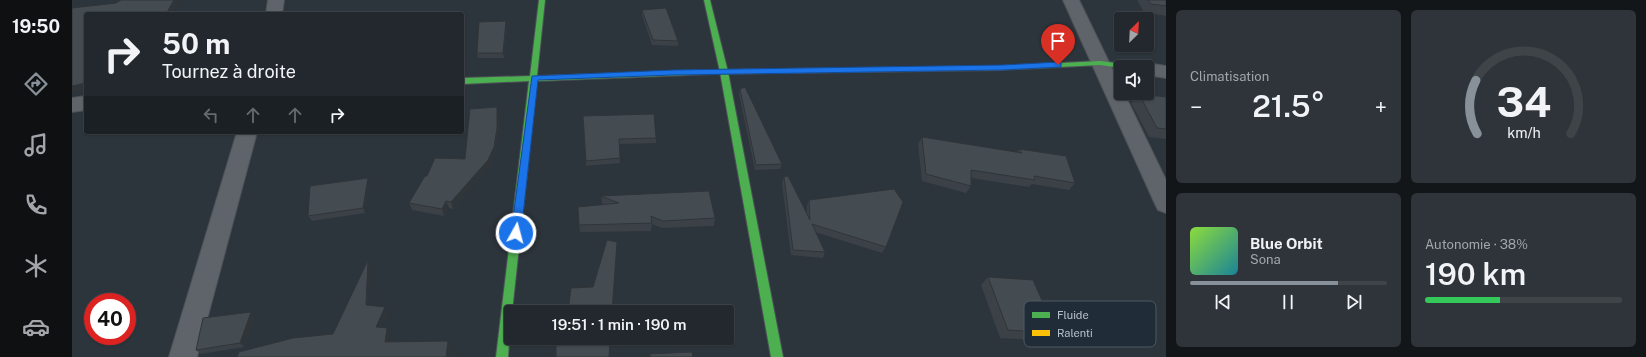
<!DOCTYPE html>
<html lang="fr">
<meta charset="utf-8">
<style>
:root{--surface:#22282d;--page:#2e3439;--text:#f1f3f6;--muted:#a2a6aa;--line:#3f4449;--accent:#889199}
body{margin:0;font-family:"Public Sans",sans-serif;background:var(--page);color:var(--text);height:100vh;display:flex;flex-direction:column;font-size:15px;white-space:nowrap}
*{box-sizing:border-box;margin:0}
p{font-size:13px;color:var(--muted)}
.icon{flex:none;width:22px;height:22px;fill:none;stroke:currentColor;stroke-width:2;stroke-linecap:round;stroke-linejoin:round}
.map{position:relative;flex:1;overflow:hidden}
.panel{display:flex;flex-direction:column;gap:10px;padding:10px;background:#131619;width:480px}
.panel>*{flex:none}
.guide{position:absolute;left:12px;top:12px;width:380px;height:122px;border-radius:4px;box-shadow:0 1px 3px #0004,0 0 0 1px var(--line);background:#22282d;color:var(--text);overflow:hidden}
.needle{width:26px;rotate:24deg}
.fabs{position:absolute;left:1042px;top:12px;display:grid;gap:8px}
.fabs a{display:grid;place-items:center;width:40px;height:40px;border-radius:4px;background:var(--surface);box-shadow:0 1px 3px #0004,0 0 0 1px var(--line);font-size:20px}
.speed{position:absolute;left:12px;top:293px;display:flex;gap:8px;font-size:20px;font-weight:700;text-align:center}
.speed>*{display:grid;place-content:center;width:52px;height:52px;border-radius:50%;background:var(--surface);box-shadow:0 1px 3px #0004,0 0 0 1px var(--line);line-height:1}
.speed .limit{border:6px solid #d22;background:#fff;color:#111}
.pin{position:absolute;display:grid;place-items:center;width:34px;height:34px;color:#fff;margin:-41px -17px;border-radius:50% 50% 50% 0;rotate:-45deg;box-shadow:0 0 4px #0007}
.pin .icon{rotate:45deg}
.me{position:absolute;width:44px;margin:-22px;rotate:7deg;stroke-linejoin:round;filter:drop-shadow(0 0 3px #0008)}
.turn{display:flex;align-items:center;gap:14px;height:84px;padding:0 12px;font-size:18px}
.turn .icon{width:52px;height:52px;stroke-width:2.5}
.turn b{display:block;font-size:28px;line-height:34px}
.lanes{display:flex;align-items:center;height:38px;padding:0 12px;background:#0003;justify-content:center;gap:20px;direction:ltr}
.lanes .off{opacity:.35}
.big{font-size:30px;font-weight:600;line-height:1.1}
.panel .card{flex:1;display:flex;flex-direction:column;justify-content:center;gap:6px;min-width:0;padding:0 14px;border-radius:6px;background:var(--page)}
.panel .dial{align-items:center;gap:0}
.dial svg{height:104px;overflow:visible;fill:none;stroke:var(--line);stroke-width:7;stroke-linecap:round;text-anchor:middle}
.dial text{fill:var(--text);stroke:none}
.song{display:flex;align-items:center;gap:12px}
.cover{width:48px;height:48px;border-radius:6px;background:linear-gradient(135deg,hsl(90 70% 55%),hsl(190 70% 35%))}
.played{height:4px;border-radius:2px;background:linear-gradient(90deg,var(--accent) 75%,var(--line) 75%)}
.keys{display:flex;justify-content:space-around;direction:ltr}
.heat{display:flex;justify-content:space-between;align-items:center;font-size:22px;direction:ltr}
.charge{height:6px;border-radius:3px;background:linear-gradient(90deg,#34c759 38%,var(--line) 0)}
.panel .tiles{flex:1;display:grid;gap:10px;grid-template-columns:repeat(2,1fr)}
.trip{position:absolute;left:432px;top:305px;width:230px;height:40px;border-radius:4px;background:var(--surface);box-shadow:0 1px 3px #0004,0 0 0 1px var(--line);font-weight:600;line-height:40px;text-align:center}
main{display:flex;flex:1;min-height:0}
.menu{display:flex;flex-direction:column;width:72px;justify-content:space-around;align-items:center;background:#0e1012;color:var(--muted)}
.menu .icon{width:28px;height:28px}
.menu .current{color:var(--accent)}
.menu b{font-size:18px;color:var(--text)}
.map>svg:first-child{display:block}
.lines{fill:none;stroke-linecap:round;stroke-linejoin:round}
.street-casing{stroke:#4c5156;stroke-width:2}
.fast-casing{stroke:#4c5156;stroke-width:2}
.slow-casing{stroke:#4c5156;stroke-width:2}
.street{fill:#5e6469;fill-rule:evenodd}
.fast{fill:#4caf50;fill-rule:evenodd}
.slow{fill:#ffc107;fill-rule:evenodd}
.wall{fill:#3b4146}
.shaded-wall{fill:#303539}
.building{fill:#454c51;stroke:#303539}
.route{fill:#1a73e8;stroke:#114b97}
.key{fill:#202c37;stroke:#4e5963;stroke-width:1}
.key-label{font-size:11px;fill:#b9c2cb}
</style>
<main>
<nav class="menu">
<b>19:50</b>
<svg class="icon current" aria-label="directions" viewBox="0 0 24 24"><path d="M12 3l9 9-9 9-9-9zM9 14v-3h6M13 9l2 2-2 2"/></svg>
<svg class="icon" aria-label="music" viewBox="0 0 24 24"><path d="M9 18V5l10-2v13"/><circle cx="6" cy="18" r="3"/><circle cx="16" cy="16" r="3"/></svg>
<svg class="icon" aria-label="phone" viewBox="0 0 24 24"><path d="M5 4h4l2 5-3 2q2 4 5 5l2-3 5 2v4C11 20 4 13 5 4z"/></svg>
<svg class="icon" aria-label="climate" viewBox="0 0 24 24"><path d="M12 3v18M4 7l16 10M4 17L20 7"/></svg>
<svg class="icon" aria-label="car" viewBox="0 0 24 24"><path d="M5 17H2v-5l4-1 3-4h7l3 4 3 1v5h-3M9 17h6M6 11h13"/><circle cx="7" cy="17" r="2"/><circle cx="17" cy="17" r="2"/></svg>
</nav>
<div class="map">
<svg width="1094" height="357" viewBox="0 0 1094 357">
<rect width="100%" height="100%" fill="#2d353c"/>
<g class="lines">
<g class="street-casing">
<path id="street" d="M196,0H212L210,14H194Z
M991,0H1007L1049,87V93H1052L1094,180V213L1086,210L1083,204Z
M1075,63L1094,66V78L1075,75V67H1067L1068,65Z
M14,96V110L0,112V98Z
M165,132H185L125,357H97Z"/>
</g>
<g class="fast-casing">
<path id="fast" d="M467,0H473L465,76L642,70L646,72L642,74L465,81L440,312H439L436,357H424L457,81L390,84V78L458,76Z
M632,0H638L656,72L711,357H699L648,72Z
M1028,61L1060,65L1064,67L1049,68L1028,65L928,70L924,68L928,66Z"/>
</g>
<g class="slow-casing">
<path id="slow" d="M928,66H931V70L642,74L638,72L642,70Z"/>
</g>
<use href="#street" class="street"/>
<use href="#fast" class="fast"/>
<use href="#slow" class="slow"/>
</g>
<path class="wall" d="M1065,0H1094V16L1072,12Z
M570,10L606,41V46L580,45L570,15Z
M435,26L432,58H406L405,53Z
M668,89L710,164L708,169L683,170L667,94Z
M1067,94L1094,97V139L1077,137L1059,103Z
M427,114L426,134L423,154L418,166L381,209L377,208L372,216L340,210L337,203L355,176L393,159Z
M511,116L584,138V143L547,144L548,163L514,166Z
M850,137L945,153L947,149L1003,183L997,190L960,184L957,187L899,178V186L894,193L850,181L846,144Z
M712,177L735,215V206L737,200L814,247L810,253L743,232L753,252L751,258L719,255L710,183Z
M298,183L293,213L240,221L236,216Z
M529,196L643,218L642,226L590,228L580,224L579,231L508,232L507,225L533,205L530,203Z
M916,277L984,333L975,341L928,338L909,285Z
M183,317L172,347L129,354L124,350Z"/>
<path class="shaded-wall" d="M102,0H108L101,14H94Z
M434,21L435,26L432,58L431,53Z
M14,83V89L0,92V86Z
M425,107L427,114L426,134L423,154L418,166L381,209L379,202Z
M296,178L298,183L293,213L291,208Z
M374,201L377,208L372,216L370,209Z
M296,260L299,265L297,309L294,305Z
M313,307L316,312L307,332L304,327Z
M179,312L183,317L172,347L168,343Z
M315,328L318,332L316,347L313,342Z
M376,341L379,345L377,357H374Z"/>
<path class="building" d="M49,0H102L94,14H14V83L0,86V8L44,3Z
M1076,0H1094V6L1079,4Z
M594,8L606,41L581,40L570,10Z
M434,21L431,53H405L407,22Z
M673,87L710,164L684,165L668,89Z
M1067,94L1094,97V129L1085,128Z
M425,107V128L422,147L416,160L379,202L374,201L370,209L337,203L353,176H355L363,158L393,159L398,109Z
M582,114L584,138L547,139L548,158L514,161L511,116Z
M850,137L950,153L947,149L994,156L1003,183L962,176L963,180L899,170V186L854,174Z
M716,176L738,220L737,200L822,189L831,202L814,247L740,224L753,252L721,250L712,177Z
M296,178L291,208L236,216L238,186Z
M637,191L643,218L591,221L579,216L580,223L507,225L506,207L547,203L529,196Z
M535,240L545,242L540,312H496L499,288L521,287Z
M296,260L294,305L313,307L304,327L315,328L313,342L376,341L374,357H165L167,352L221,338L261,334Z
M916,277L961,280L984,333L936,330Z
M179,312L168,343L124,350L131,318Z
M484,338H538L537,357H484Z
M620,352L621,357H578V354Z"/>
<path class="route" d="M986,62L989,63V67L931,70L601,75L466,80L449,233L448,236H441L439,233L460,76L601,70L931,65Z"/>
<rect x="952" y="301" width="132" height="46" rx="6" class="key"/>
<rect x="960" y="312" width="18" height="6" fill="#4caf50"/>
<rect x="960" y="330" width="18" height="6" fill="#ffc107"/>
<g class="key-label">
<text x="985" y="319">Fluide</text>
<text x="985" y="337">Ralenti</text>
</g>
</svg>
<div class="fabs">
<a><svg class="needle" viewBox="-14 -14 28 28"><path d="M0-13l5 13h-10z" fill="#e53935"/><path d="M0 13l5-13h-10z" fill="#a2a6aa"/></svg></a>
<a><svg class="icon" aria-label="sound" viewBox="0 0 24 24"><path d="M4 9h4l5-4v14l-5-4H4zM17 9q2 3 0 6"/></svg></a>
</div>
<div class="speed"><div class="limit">40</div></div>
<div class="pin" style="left:986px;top:65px;background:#d93025"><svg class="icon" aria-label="arrive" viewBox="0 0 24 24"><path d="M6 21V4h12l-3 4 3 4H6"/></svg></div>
<svg class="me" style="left:444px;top:233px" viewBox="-20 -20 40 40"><circle r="17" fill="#1a73e8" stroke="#fff" stroke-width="3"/><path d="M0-11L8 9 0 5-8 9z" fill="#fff"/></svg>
<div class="trip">19:51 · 1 min · 190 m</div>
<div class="guide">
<div class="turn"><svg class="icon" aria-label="right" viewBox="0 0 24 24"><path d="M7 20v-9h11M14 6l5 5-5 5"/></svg><div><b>50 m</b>Tournez à droite</div></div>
<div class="lanes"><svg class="icon off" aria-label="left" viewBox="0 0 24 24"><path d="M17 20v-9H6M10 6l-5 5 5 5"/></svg><svg class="icon off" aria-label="ahead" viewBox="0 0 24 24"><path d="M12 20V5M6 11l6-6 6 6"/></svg><svg class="icon off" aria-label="ahead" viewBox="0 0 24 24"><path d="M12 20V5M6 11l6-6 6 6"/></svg><svg class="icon" aria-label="right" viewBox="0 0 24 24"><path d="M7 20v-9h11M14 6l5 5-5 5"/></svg></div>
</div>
</div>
<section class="panel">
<div class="tiles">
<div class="card"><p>Climatisation</p>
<div class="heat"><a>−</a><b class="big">21.5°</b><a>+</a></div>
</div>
<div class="card dial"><svg viewBox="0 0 100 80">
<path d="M14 69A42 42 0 1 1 86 69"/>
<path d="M14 69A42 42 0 0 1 13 28" stroke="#889199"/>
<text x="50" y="56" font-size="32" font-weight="700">34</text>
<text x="50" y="72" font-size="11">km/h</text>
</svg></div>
<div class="card">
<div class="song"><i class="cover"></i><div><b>Blue Orbit</b><p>Sona</p></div></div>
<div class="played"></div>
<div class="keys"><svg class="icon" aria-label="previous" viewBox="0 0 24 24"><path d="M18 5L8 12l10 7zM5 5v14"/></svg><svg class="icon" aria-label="pause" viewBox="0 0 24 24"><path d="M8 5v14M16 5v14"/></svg><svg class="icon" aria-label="next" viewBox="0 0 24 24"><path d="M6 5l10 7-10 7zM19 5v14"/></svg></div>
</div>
<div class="card"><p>Autonomie · 38%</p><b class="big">190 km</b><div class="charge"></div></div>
</div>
</section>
</main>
